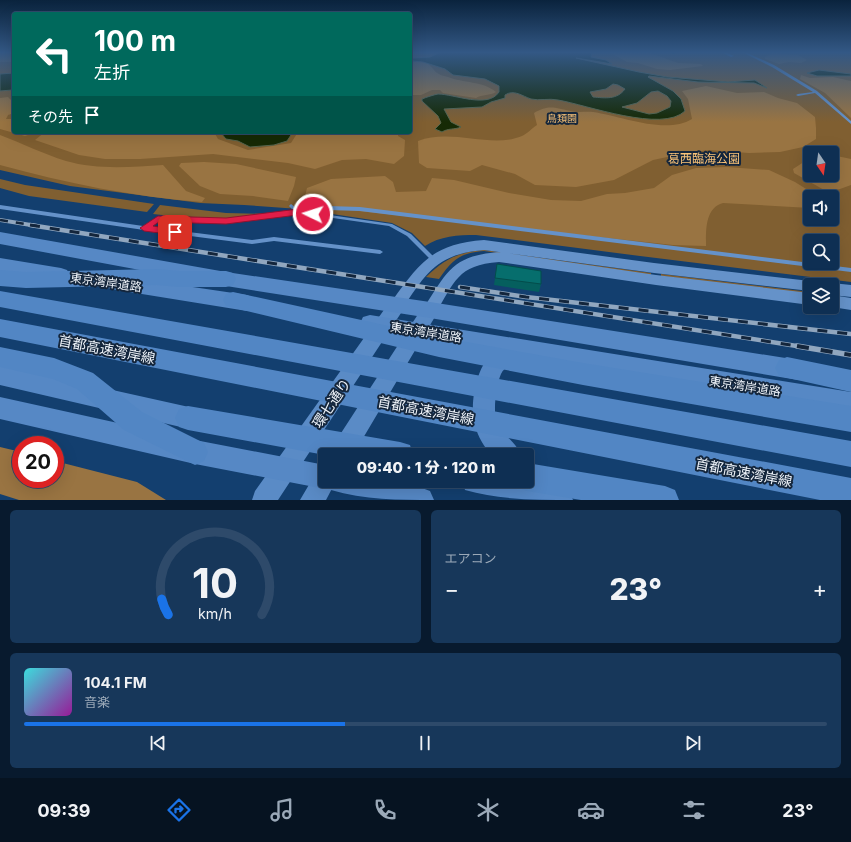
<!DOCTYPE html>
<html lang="ja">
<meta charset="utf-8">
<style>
:root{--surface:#0e2f53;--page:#17375a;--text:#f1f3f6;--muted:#9ba9b8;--line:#2e4a6a;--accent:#1a73e8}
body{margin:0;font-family:Inter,"Noto Sans JP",sans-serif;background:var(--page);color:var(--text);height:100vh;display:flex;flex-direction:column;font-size:15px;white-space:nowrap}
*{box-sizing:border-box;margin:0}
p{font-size:13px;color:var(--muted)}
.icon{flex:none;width:22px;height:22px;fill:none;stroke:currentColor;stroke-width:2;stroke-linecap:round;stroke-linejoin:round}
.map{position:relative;height:500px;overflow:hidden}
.drawer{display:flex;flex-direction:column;gap:10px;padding:10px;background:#081a2e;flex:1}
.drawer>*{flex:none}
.top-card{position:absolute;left:12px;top:12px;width:400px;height:122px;border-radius:4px;box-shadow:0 4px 16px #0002,0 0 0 1px var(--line);background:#00695c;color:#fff;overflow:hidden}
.needle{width:26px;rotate:167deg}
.fabs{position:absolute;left:803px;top:146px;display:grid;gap:8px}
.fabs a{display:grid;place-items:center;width:36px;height:36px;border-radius:4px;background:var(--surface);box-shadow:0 4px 16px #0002,0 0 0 1px var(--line);font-size:20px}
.speed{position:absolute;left:12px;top:436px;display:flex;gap:8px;font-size:20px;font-weight:700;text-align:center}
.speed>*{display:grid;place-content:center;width:52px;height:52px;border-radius:50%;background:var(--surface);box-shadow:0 4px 16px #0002,0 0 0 1px var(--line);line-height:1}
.speed .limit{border:6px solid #d22;background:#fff;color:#111}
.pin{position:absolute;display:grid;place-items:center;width:34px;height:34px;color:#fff;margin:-17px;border-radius:8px;box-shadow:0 2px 6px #0006}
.me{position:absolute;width:44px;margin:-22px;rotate:274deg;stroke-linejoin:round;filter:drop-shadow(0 0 3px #0008)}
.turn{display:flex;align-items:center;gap:14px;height:84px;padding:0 16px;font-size:18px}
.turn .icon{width:52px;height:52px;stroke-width:2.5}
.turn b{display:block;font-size:28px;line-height:34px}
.then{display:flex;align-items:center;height:38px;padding:0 16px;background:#0003;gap:8px;font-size:15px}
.big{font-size:30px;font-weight:800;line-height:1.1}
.drawer .widget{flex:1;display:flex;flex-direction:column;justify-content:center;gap:6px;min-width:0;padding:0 14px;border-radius:6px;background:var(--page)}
.drawer .dial{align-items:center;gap:0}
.dial svg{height:104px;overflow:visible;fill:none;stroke:var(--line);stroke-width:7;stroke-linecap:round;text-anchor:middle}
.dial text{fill:var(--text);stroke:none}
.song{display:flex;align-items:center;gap:12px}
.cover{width:48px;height:48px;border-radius:6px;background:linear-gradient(135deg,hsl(180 70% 55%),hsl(300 70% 35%))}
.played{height:4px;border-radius:2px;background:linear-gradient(90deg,var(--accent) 40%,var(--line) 40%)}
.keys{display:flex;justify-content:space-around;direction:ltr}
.heat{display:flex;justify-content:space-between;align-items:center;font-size:22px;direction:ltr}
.drawer .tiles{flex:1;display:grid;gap:10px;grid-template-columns:1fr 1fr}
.widget:last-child{grid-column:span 2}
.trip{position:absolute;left:318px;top:448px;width:216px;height:40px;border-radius:4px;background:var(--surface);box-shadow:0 4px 16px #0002,0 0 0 1px var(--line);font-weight:800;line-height:40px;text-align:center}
.tabs{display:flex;height:64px;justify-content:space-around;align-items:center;background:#061321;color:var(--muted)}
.tabs .icon{width:28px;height:28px}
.tabs .current{color:var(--accent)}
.tabs b{font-size:18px;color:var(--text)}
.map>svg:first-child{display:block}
.green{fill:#805f31;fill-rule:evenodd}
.forest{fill:#997442}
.water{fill:#162a05;stroke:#57664e;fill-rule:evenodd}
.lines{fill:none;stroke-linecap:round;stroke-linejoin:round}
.service{fill:#6592c9;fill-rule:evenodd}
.tertiary{fill:#6592c9;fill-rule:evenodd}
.primary{fill:#5a8bc6;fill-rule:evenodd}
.trunk{fill:#5688c5;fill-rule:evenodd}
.motorway{fill:#5286c4;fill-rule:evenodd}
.rail-far2-casing{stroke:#91a7bf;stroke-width:4}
.rail-far1-casing{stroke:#91a7bf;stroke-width:4.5}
.rail-casing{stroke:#91a7bf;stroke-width:5.5}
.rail-far2{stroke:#14263c;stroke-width:2.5;stroke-dasharray:8;stroke-linecap:butt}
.rail-far1{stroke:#14263c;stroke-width:3;stroke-dasharray:10;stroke-linecap:butt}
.rail{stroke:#14263c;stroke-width:4;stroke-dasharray:12;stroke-linecap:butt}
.wall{fill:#055f5e}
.building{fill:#066e6d;stroke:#044d4c}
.route{fill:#e11d48;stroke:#92132f}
.labels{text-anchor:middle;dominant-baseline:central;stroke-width:4;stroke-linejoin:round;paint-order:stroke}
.far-park-label{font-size:10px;fill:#fac378;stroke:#14263c}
.park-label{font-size:12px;fill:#fac378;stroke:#14263c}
.street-label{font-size:12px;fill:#eef3f9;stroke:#14263c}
.near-street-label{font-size:14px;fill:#eef3f9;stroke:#14263c}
</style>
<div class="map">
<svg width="851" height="500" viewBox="0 0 851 500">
<rect width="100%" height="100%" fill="#133f6f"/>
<path class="green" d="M0,52H14V132H410V52H851V282L640,256L476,235C458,235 440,236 425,246L412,233L392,223L299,209L244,205L200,203L70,186L0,170ZM810,153H832V175H810ZM810,197H832V219H810ZM810,241H832V263H810Z
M0,179L25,185L154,204L147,212L29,196L0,188Z
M160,205L226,213L271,214C231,220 193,219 153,214Z
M484,250L651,273V275L484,251C460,253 453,259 439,279L426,277C445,259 458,252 484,250Z
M661,274L810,292V294L661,276Z"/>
<path class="forest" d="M0,52H14V62H0Z
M609,52H647L678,63L701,64L703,66L670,70L657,69L638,63L627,62Z
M773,53L798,55L807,60L801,63L789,62L779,64L765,59V57Z
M416,61C427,61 427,62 434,70C437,74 443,76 448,77C463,83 483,81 496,92C490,96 482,94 476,98L443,93L440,90H432L421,95H410V64Z
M801,75L810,78L833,77L851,81V118L825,93L800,79Z
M706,86L737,93L764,92L778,98L797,103L815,117L816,128V139L803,147L780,152L749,153L709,150L686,153L653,160L614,180L576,187L535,185L515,174L482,165L470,171L427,168L419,163L418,141C452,128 491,149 522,136C527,134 532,128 537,125L534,113C549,104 555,108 571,111C578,113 586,111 593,112C621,116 666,135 692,119L688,99L682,91Z
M8,97L14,103V113L8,115L6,119H14V132H28V135L25,136L0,129V98Z
M45,132H214L218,139L248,150L291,143L298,132H398V136L405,140L404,156L394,164L366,159L342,160L315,169L288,163L213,154L140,159H105L79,155L35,140Z
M0,135C22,143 43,154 66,161C97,170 131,167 163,165L186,191L205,198L202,202C134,197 66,183 0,165Z
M832,155L851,159V185L840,189L826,191L794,173L793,169L810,158V175H832Z
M204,162L236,164L296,177L294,186L288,201L253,196L220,194L200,186L179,166L181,163Z
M727,167L769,170L795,182L819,197H810V208L723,203C705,208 706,230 706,246L673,245L303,205L307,188L331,179L385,176L393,182L396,192L426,191L432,178L454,180L509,193L551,200L581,201L607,194L625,193L654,188L672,175L696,168Z
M0,447L21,452V479H55V461L137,482L166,500H19L0,494Z"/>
<path class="water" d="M441,52H592L591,57L606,60L612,64L576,58L639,72L667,77L728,82L755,80L767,88L754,83L698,82L649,76L648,77L673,91L681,99L685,111C662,133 587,105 558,100C549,98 539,101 531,99C522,96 514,89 505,95V98L491,102L482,107L444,109L451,122L461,127C454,130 448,128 442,132L435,129L441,123L438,116L422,101V99C427,97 433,95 438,94C454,94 488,109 499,92V86L485,79L453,75L445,69L423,62L412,61V58L430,57ZM613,84L618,85L625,89C617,100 605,98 593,97L590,92L606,89ZM658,91L667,96L671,101L670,107L657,113L649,114L622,107L637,103L651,92Z
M819,70L851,74V76H817L807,73Z
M14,73V98L12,90L0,91V74Z
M220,132H293L287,141L274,145L250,147L238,141L226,139Z"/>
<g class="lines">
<path class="service" d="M721,52H725L734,56L731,57Z
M742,52H745L774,65L817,91L851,121V124L815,93L798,96L796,95L798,94L813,92L772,67Z
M291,204L299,210L328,206L360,207L851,268V272L360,211L328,210L309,212L392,224L411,234L436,259L435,260H431L407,236L389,226L298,213L226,223L159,221L149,227L252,240L274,237L380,250L383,252L380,254L274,241L252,244L144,230L0,209V205L143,226L158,217L226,219L294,211L289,206Z"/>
<path class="tertiary" d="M484,240L654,263L810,281L815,282L816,285H810V291L654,273L484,250C437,254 427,272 402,309L397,311L392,309L390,305L392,301C420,262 433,244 484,240Z
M499,252L656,275L810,293V305L656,285L499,262C457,265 455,282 435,314L430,316L425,314L423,310L425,306C448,270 453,256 499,252Z
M832,283L851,285V297L832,295V285H827Z
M832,295L851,298V310L832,307Z"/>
<path class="primary" d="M397,298L403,300L406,305L403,310L278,500H252L255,491L391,300Z
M430,303L436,305L439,310L436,315L353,455H329L332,447L424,305Z
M325,467V481H336L326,500H300L317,471Z"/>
<path class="trunk" d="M0,232L226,272L430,302L798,360L805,363L809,370L805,377L798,380L430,318L226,286L0,244Z
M0,258L61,268L67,270L70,275L67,280L61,282L0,272Z
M111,275L247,295L254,298L256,303L254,308L247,311L111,289L105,287L102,282L105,277Z
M370,315L851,392V414L519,357C515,364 504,366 501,374C496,385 492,415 498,426C505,437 516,442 521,455H492C484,447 478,437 475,425C469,406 476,364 494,353L370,331L363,329L360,323L363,317Z
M0,365L198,409L206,412L209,420L206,428L198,431L0,385Z
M0,397L195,440L325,465V481C360,481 397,477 430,491L434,500C399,500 364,500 331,490L330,487L325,489L195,464L0,419Z
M527,480L560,487L569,491L573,500C537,500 499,500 465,490L462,481Z"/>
<path class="motorway" d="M157,269L179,271H226L233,273L236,279L233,285L226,287H179L157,285L26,288L0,286V270L26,272Z
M0,291L851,441V467L0,307Z
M233,292L439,337L583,363L851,406V432L583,385L439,357L226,306L223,300L226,294Z
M0,319L851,478V500H820L0,337Z
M0,347L54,358L93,373L142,412L204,443L208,452L204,461L195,465L124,430L77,389L53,379L0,367Z
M787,357L851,370V392L779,376L775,368L779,360Z
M188,406L400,442L410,445L413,455H325L188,430L179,427L175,418L179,409Z
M527,463L665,486L675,490L679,500H581L527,491L517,487L515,481H527Z"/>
<g class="rail-far2-casing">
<path id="rail-far2" d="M0,220L37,226"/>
</g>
<g class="rail-far1-casing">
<path id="rail-far1" d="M30,225L803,347
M460,287L526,297L851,334"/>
</g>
<g class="rail-casing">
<path id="rail" d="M797,346L851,355"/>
</g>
<use href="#rail-far2" class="rail-far2"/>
<use href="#rail-far1" class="rail-far1"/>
<use href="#rail" class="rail"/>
</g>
<path class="wall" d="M669,52H678L674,54Z
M497,264L541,284L539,292L494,285Z"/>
<path class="building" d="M497,264L541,271V284L495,278Z"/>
<linearGradient id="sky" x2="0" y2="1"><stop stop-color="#0a233d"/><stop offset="0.43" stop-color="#335885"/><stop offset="1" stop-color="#335885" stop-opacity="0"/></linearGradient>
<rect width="851" height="122" fill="url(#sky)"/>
<path class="route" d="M298,209L313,211L317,214L313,217L298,215L226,224L159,222L153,226L178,230L180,232L178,234L175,235L144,231L140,228L158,216L226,218Z"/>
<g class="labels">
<g class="far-park-label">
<text x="562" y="118">鳥類園</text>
</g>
<g class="park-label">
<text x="704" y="158">葛西臨海公園</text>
</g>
<g class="street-label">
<text transform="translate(106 282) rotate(8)">東京湾岸道路</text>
<text transform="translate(426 332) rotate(9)">東京湾岸道路</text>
<text transform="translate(745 386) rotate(9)">東京湾岸道路</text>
</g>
<g class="near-street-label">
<text transform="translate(107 349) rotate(11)">首都高速湾岸線</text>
<text transform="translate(331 403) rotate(-56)">環七通り</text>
<text transform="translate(426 410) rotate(11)">首都高速湾岸線</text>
<text transform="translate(744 472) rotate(11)">首都高速湾岸線</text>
</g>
</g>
</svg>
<div class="fabs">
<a><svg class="needle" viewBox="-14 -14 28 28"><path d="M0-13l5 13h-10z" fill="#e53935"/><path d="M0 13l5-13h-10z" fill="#9ba9b8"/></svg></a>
<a><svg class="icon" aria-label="sound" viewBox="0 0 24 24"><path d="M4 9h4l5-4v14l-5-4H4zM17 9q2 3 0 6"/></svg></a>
<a><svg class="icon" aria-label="search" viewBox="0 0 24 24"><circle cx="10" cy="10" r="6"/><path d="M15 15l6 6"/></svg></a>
<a><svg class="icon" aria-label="layers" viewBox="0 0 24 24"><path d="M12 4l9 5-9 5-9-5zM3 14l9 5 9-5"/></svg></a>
</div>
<div class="speed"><div class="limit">20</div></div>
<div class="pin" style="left:175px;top:232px;background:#d93025"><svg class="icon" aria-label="arrive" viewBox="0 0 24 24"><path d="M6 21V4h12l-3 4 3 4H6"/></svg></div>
<svg class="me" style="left:313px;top:214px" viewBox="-20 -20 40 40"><circle r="17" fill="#e11d48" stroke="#fff" stroke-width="3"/><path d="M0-11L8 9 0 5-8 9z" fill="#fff"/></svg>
<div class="trip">09:40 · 1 分 · 120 m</div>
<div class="top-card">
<div class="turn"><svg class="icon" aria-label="left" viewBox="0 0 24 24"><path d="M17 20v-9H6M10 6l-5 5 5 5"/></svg><div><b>100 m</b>左折</div></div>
<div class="then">その先<svg class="icon" aria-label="arrive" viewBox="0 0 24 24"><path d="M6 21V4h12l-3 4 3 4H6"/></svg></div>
</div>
</div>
<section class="drawer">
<div class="tiles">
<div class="widget dial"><svg viewBox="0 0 100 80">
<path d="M14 69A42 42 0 1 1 86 69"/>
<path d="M14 69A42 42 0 0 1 9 57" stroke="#1a73e8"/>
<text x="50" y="56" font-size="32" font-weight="700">10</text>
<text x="50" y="72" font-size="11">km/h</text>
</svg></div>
<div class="widget"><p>エアコン</p>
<div class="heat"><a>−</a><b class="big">23°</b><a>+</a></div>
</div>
<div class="widget">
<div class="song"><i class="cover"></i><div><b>104.1 FM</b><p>音楽</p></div></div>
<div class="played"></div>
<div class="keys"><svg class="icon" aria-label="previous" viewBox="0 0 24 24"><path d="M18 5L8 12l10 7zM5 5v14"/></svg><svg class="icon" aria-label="pause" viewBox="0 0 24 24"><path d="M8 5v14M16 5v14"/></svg><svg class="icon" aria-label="next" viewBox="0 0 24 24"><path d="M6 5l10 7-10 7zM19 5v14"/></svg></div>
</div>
</div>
</section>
<nav class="tabs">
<b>09:39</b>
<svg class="icon current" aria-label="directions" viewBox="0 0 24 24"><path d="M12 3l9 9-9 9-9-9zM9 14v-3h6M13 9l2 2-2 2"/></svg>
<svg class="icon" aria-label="music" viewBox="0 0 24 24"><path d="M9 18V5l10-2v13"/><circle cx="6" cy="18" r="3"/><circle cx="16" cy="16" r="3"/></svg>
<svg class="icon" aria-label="phone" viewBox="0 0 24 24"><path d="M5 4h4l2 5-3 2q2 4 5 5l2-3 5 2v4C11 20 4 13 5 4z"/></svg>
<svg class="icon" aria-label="climate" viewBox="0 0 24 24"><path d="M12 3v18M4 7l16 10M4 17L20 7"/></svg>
<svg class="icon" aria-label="car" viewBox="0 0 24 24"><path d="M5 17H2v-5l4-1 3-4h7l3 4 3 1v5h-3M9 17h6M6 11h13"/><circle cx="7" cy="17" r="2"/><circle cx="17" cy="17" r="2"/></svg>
<svg class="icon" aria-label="filters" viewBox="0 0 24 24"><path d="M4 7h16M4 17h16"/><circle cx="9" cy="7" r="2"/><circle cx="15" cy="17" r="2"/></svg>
<b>23°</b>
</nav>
